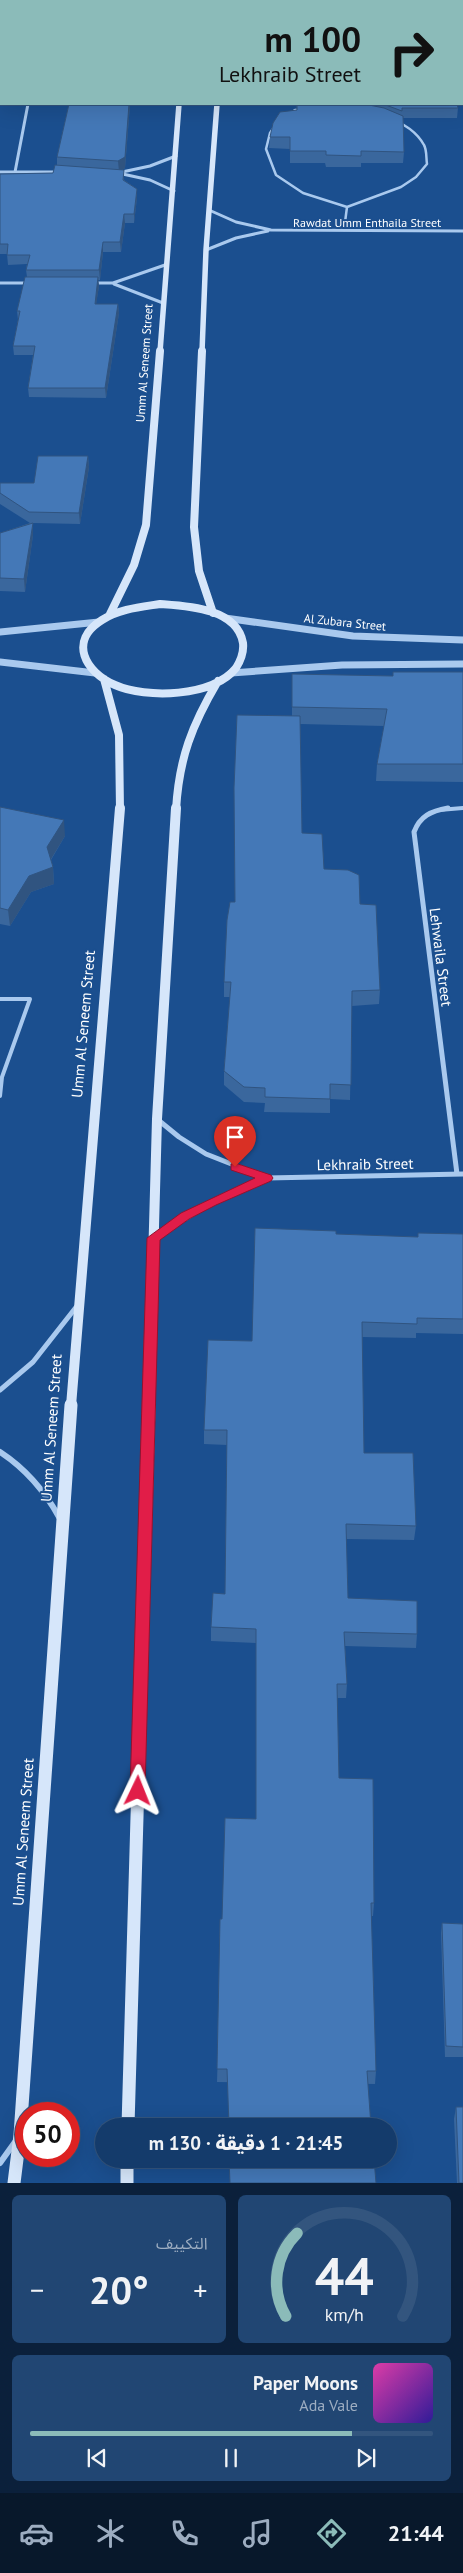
<!DOCTYPE html>
<html lang="ar">
<meta charset="utf-8">
<style>
:root{--surface:#143b6b;--page:#214673;--text:#f1f3f6;--muted:#9dadc1;--line:#33557e;--accent:#8bbbb9}
body{margin:0;font-family:"PT Sans","Noto Sans Arabic",sans-serif;background:var(--page);color:var(--text);direction:rtl;height:100vh;display:flex;flex-direction:column;font-size:19px;white-space:nowrap}
*{box-sizing:border-box;margin:0}
p{font-size:16px;color:var(--muted)}
.icon{flex:none;width:28px;height:28px;fill:none;stroke:currentColor;stroke-width:2;stroke-linecap:round;stroke-linejoin:round}
.map{position:relative;height:2183px;overflow:hidden;direction:ltr}
.side{display:flex;flex-direction:column;gap:12px;padding:12px;background:#0b203b;flex:1}
.side>*{flex:none}
.guide{position:absolute;left:0px;top:0px;width:464px;height:105px;box-shadow:0 5px 20px #0002,0 0 0 1px var(--line);direction:rtl;background:#8bbbb9;color:#111;overflow:hidden}
.speed{position:absolute;left:15px;top:2102px;display:flex;gap:10px;font-size:25px;font-weight:700;text-align:center}
.speed>*{display:grid;place-content:center;width:65px;height:65px;border-radius:50%;background:var(--surface);box-shadow:0 5px 20px #0002,0 0 0 1px var(--line);line-height:1}
.speed .limit{border:8px solid #d22;background:#fff;color:#111}
.pin{position:absolute;display:grid;place-items:center;width:42px;height:42px;color:#fff;margin:-51px -21px;border-radius:50% 50% 50% 0;rotate:-45deg;box-shadow:0 0 5px #0007}
.pin .icon{rotate:45deg}
.me{position:absolute;width:55px;margin:-28px;rotate:2deg;stroke-linejoin:round;filter:drop-shadow(0 0 4px #0008)}
.turn{display:flex;align-items:center;gap:18px;height:105px;padding:0 20px;font-size:22px}
.turn .icon{width:65px;height:65px;stroke-width:2.5}
.turn b{display:block;font-size:35px;line-height:42px}
.big{font-size:38px;font-weight:800;line-height:1.1}
.side .card{flex:1;display:flex;flex-direction:column;justify-content:center;gap:8px;min-width:0;padding:0 18px;border-radius:8px;background:var(--page)}
.side .dial{align-items:center;gap:0}
.dial svg{height:130px;overflow:visible;fill:none;stroke:var(--line);stroke-width:7;stroke-linecap:round;text-anchor:middle}
.dial text{fill:var(--text);stroke:none}
.song{display:flex;align-items:center;gap:15px}
.cover{width:60px;height:60px;border-radius:8px;background:linear-gradient(135deg,hsl(320 70% 55%),hsl(250 70% 35%))}
.played{height:5px;border-radius:2px;background:linear-gradient(90deg,var(--accent) 80%,var(--line) 80%)}
.keys{display:flex;justify-content:space-around;direction:ltr}
.heat{display:flex;justify-content:space-between;align-items:center;font-size:28px;direction:ltr}
.side .tiles{flex:1;display:grid;gap:12px;grid-template-columns:1fr 1fr}
.card:last-child{grid-column:span 2}
.trip{position:absolute;left:95px;top:2118px;width:302px;height:50px;border-radius:25px;background:var(--surface);box-shadow:0 5px 20px #0002,0 0 0 1px var(--line);font-weight:800;line-height:50px;text-align:center;direction:rtl}
.menu{display:flex;height:80px;justify-content:space-around;align-items:center;background:#08182b;color:var(--muted)}
.menu .icon{width:35px;height:35px}
.menu .active{color:var(--accent)}
.menu b{font-size:22px;color:var(--text)}
.map>svg:first-child{display:block}
.lines{fill:none;stroke-linecap:round;stroke-linejoin:round}
.service-far1{stroke:#a9c9ee;stroke-width:2.5}
.service{stroke:#a9c9ee;stroke-width:4}
.minor-far3{stroke:#a9c9ee;stroke-width:3}
.minor-far2{stroke:#a9c9ee;stroke-width:4}
.minor-far1{stroke:#a9c9ee;stroke-width:5}
.minor{stroke:#a9c9ee;stroke-width:6}
.tertiary{stroke:#a9c9ee;stroke-width:7}
.secondary-far3{stroke:#d6e6fa;stroke-width:5.5}
.secondary-far2{stroke:#d6e6fa;stroke-width:8}
.secondary-far1{stroke:#d6e6fa;stroke-width:10}
.secondary{stroke:#d6e6fa;stroke-width:13}
.wall{fill:#3a679d}
.shaded-wall{fill:#305480}
.building{fill:#4478b7;stroke:#305480}
.route{fill:#e11d48;stroke:#92132f}
.labels{text-anchor:middle;dominant-baseline:central;stroke-width:4;stroke-linejoin:round;paint-order:stroke}
.far-street-label{font-size:12px;fill:#fff;stroke:#1b4f8f}
.street-label{font-size:15px;fill:#fff;stroke:#1b4f8f}
</style>
<div class="map">
<svg width="463" height="2183" viewBox="0 0 463 2183">
<rect width="100%" height="100%" fill="#1b4f8f"/>
<g class="lines">
<path class="service-far1" d="M336,107C365,111 408,116 424,145C427,150 426,158 427,164L416,177L401,187L347,207L303,193L276,175L266,149L270,133L279,120L295,110Z
M344,230L347,207"/>
<path class="service" d="M0,999H30L2,1077L0,1096"/>
<path class="minor-far3" d="M0,172H59
M15,172L28,104
M122,172L150,166L176,156
M118,173L150,180L174,191
M209,210L236,222L271,230L463,231
M206,250L236,238L268,231
M0,283H29
M93,283H113L165,265
M114,284L163,303"/>
<path class="minor-far2" d="M439,810L463,808"/>
<path class="minor-far1" d="M448,808C431,811 420,816 414,832L457,1174
M157,1119L179,1137L206,1154L267,1178L463,1174
M155,1237L209,1204L266,1178
M0,1390L33,1362L77,1306"/>
<path class="minor" d="M0,1452C26,1469 44,1490 59,1517
M0,2163L15,2142"/>
<path class="tertiary" d="M225,618L353,636L463,640
M0,632L99,622
M0,662L95,673
M231,673L342,665L463,664"/>
<path class="secondary-far3" d="M160,352L179,104
M202,352L206,250L217,104"/>
<path class="secondary-far2" d="M202,351L194,527L199,571L213,613
M160,604C187,606 237,608 243,643C244,652 241,660 236,668C213,697 146,699 115,685C85,672 68,641 102,620C119,609 141,607 160,604Z
M109,616L134,565L146,525L160,351
M104,679L119,735L120,810
M176,810C179,758 192,725 218,681"/>
<path class="secondary-far1" d="M71,1406L120,808
M149,1406L157,1119L176,808"/>
<path class="secondary" d="M128,2126L149,1405
M127,2159V2183
M14,2183L20,2135L71,1405"/>
</g>
<path class="wall" d="M69,104H132V105H130L125,168L122,170L124,180L137,189V198L134,223H125L121,252H103L100,280H98L99,286L96,304H118L119,313L106,398L29,397L28,388L33,355H14L13,346L18,320L17,311L27,277L26,270L27,264L8,265L7,254H0V174L53,173L57,165V157Z
M296,104H457L458,108L457,118H403L404,152L403,163H361V167H326L325,163H290V149L269,148L270,137L297,110Z
M88,456L89,467L80,524L33,523V535L25,592L0,591V533L30,523L0,504V483H34Z
M463,672V782L376,781L377,764L384,726L300,724L302,833L324,869L360,904L380,990L379,1004L352,1006L350,1100L330,1099V1113L264,1112L265,1103L244,1102L224,1085V1071L230,997H224V982L235,902L292,716V674L393,676Z
M0,807L65,836L51,860L53,867L54,884L31,892L10,926L0,924Z
M336,1234L417,1237L463,1234V1334L416,1333V1338L362,1337L364,1453L416,1526L414,1540L346,1539L348,1598L417,1634L416,1648L345,1646L347,1684L346,1698H337L339,1778L374,1903L373,1916H371L376,2071L375,2084L217,2082L222,1919L256,1819V1643L211,1641V1627L225,1594L227,1445L204,1444V1430L252,1341Z
M442,1923L463,1924V2057H445L441,1933Z
M456,2107L463,2183H457L454,2119Z"/>
<path class="shaded-wall" d="M1,72V83L0,88V76Z
M129,104H130L125,168L119,172L118,161Z
M137,189V198L134,223V214Z
M124,214L125,223L121,252L120,242Z
M103,242V252L100,280L99,270Z
M98,277L99,286L95,313V304Z
M118,304L119,313L106,398L105,388Z
M88,456L89,467L80,524L79,513Z
M33,523V535L25,592L24,579Z
M64,820L65,836L48,864L47,847Z
M53,867L54,884L31,892L10,926L8,910L29,876Z"/>
<path class="building" d="M0,0H21V1H1V72L0,76Z
M93,0H146V1H93Z
M258,0H463V60L462,1H258Z
M69,104H129L125,157L118,161L57,157Z
M297,104H364L384,108L403,116L404,152L361,151V156L326,155V151H290V137H270L273,123L280,112L297,110Z
M383,104H457L458,108H402V111Z
M55,165L124,170L123,180L137,189L134,214H124L120,242H103L99,270H26L30,255H7L8,244H0V174L53,173Z
M25,277H98L95,304H118L105,388H28L35,346H13L20,311H17Z
M38,456H88L79,513L29,512L0,493V483H34Z
M33,523L24,579L0,578V533Z
M393,672H463V764H377L387,709L292,707V674L393,676Z
M237,715L300,716L302,833L322,834L324,869L348,870L359,875L360,904L376,905L380,990L352,991L351,1085L330,1084V1099L265,1097V1088L244,1087L224,1071L231,982H224L227,920L230,902H235L234,788Z
M0,807L64,820L47,847L53,867L29,876L8,910L0,908Z
M255,1228L336,1231V1234L418,1237V1233L463,1234V1319L417,1318V1324L362,1322L364,1453H413L416,1526L346,1524L348,1598L417,1601V1634L344,1632L347,1684H337L339,1778L373,1779L374,1903H371L376,2071H367L371,2126H229L227,2069H217L220,1919H222L225,1818L256,1819V1629L211,1627L213,1593L225,1594L227,1430H204L208,1340L252,1341Z
M442,1923L463,1924V2047L446,2046Z
M456,2107H463V2183H459Z
M229,2159H374L376,2183H230Z"/>
<path class="route" d="M235,1163L271,1175L273,1178L271,1181L216,1205L189,1219L160,1240L145,1791L143,1796L138,1798L133,1796L130,1791L147,1238L181,1213L255,1178L231,1170V1164Z"/>
<g class="labels">
<g class="far-street-label">
<text x="367" y="222">Rawdat Umm Enthaila Street</text>
<text transform="translate(144 363) rotate(-86)">Umm Al Seneem Street</text>
<text transform="translate(345 622) rotate(6)">Al Zubara Street</text>
</g>
<g class="street-label">
<text transform="translate(441 957) rotate(83)">Lehwaila Street</text>
<text transform="translate(83 1024) rotate(-85)">Umm Al Seneem Street</text>
<text transform="translate(365 1164) rotate(-1)">Lekhraib Street</text>
<text transform="translate(51 1428) rotate(-86)">Umm Al Seneem Street</text>
<text transform="translate(23 1832) rotate(-86)">Umm Al Seneem Street</text>
</g>
</g>
</svg>
<div class="speed"><div class="limit">50</div></div>
<div class="pin" style="left:235px;top:1167px;background:#d93025"><svg class="icon" aria-label="arrive" viewBox="0 0 24 24"><path d="M6 21V4h12l-3 4 3 4H6"/></svg></div>
<svg class="me" style="left:138px;top:1791px" viewBox="-20 -20 40 40"><path d="M0-17L14 15 0 8-14 15z" fill="#e11d48" stroke="#fff" stroke-width="4"/></svg>
<div class="trip">21:45 · 1 دقيقة · 130 m</div>
<div class="guide">
<div class="turn"><svg class="icon" aria-label="right" viewBox="0 0 24 24"><path d="M7 20v-9h11M14 6l5 5-5 5"/></svg><div><b>100 m</b>Lekhraib Street</div></div>
</div>
</div>
<section class="side">
<div class="tiles">
<div class="card dial"><svg viewBox="0 0 100 80">
<path d="M14 69A42 42 0 1 1 86 69"/>
<path d="M14 69A42 42 0 0 1 21 18" stroke="#8bbbb9"/>
<text x="50" y="56" font-size="32" font-weight="700">44</text>
<text x="50" y="72" font-size="11">km/h</text>
</svg></div>
<div class="card"><p>التكييف</p>
<div class="heat"><a>−</a><b class="big">20°</b><a>+</a></div>
</div>
<div class="card">
<div class="song"><i class="cover"></i><div><b>Paper Moons</b><p>Ada Vale</p></div></div>
<div class="played"></div>
<div class="keys"><svg class="icon" aria-label="previous" viewBox="0 0 24 24"><path d="M18 5L8 12l10 7zM5 5v14"/></svg><svg class="icon" aria-label="pause" viewBox="0 0 24 24"><path d="M8 5v14M16 5v14"/></svg><svg class="icon" aria-label="next" viewBox="0 0 24 24"><path d="M6 5l10 7-10 7zM19 5v14"/></svg></div>
</div>
</div>
</section>
<nav class="menu">
<b>21:44</b>
<svg class="icon active" aria-label="directions" viewBox="0 0 24 24"><path d="M12 3l9 9-9 9-9-9zM9 14v-3h6M13 9l2 2-2 2"/></svg>
<svg class="icon" aria-label="music" viewBox="0 0 24 24"><path d="M9 18V5l10-2v13"/><circle cx="6" cy="18" r="3"/><circle cx="16" cy="16" r="3"/></svg>
<svg class="icon" aria-label="phone" viewBox="0 0 24 24"><path d="M5 4h4l2 5-3 2q2 4 5 5l2-3 5 2v4C11 20 4 13 5 4z"/></svg>
<svg class="icon" aria-label="climate" viewBox="0 0 24 24"><path d="M12 3v18M4 7l16 10M4 17L20 7"/></svg>
<svg class="icon" aria-label="car" viewBox="0 0 24 24"><path d="M5 17H2v-5l4-1 3-4h7l3 4 3 1v5h-3M9 17h6M6 11h13"/><circle cx="7" cy="17" r="2"/><circle cx="17" cy="17" r="2"/></svg>
</nav>
